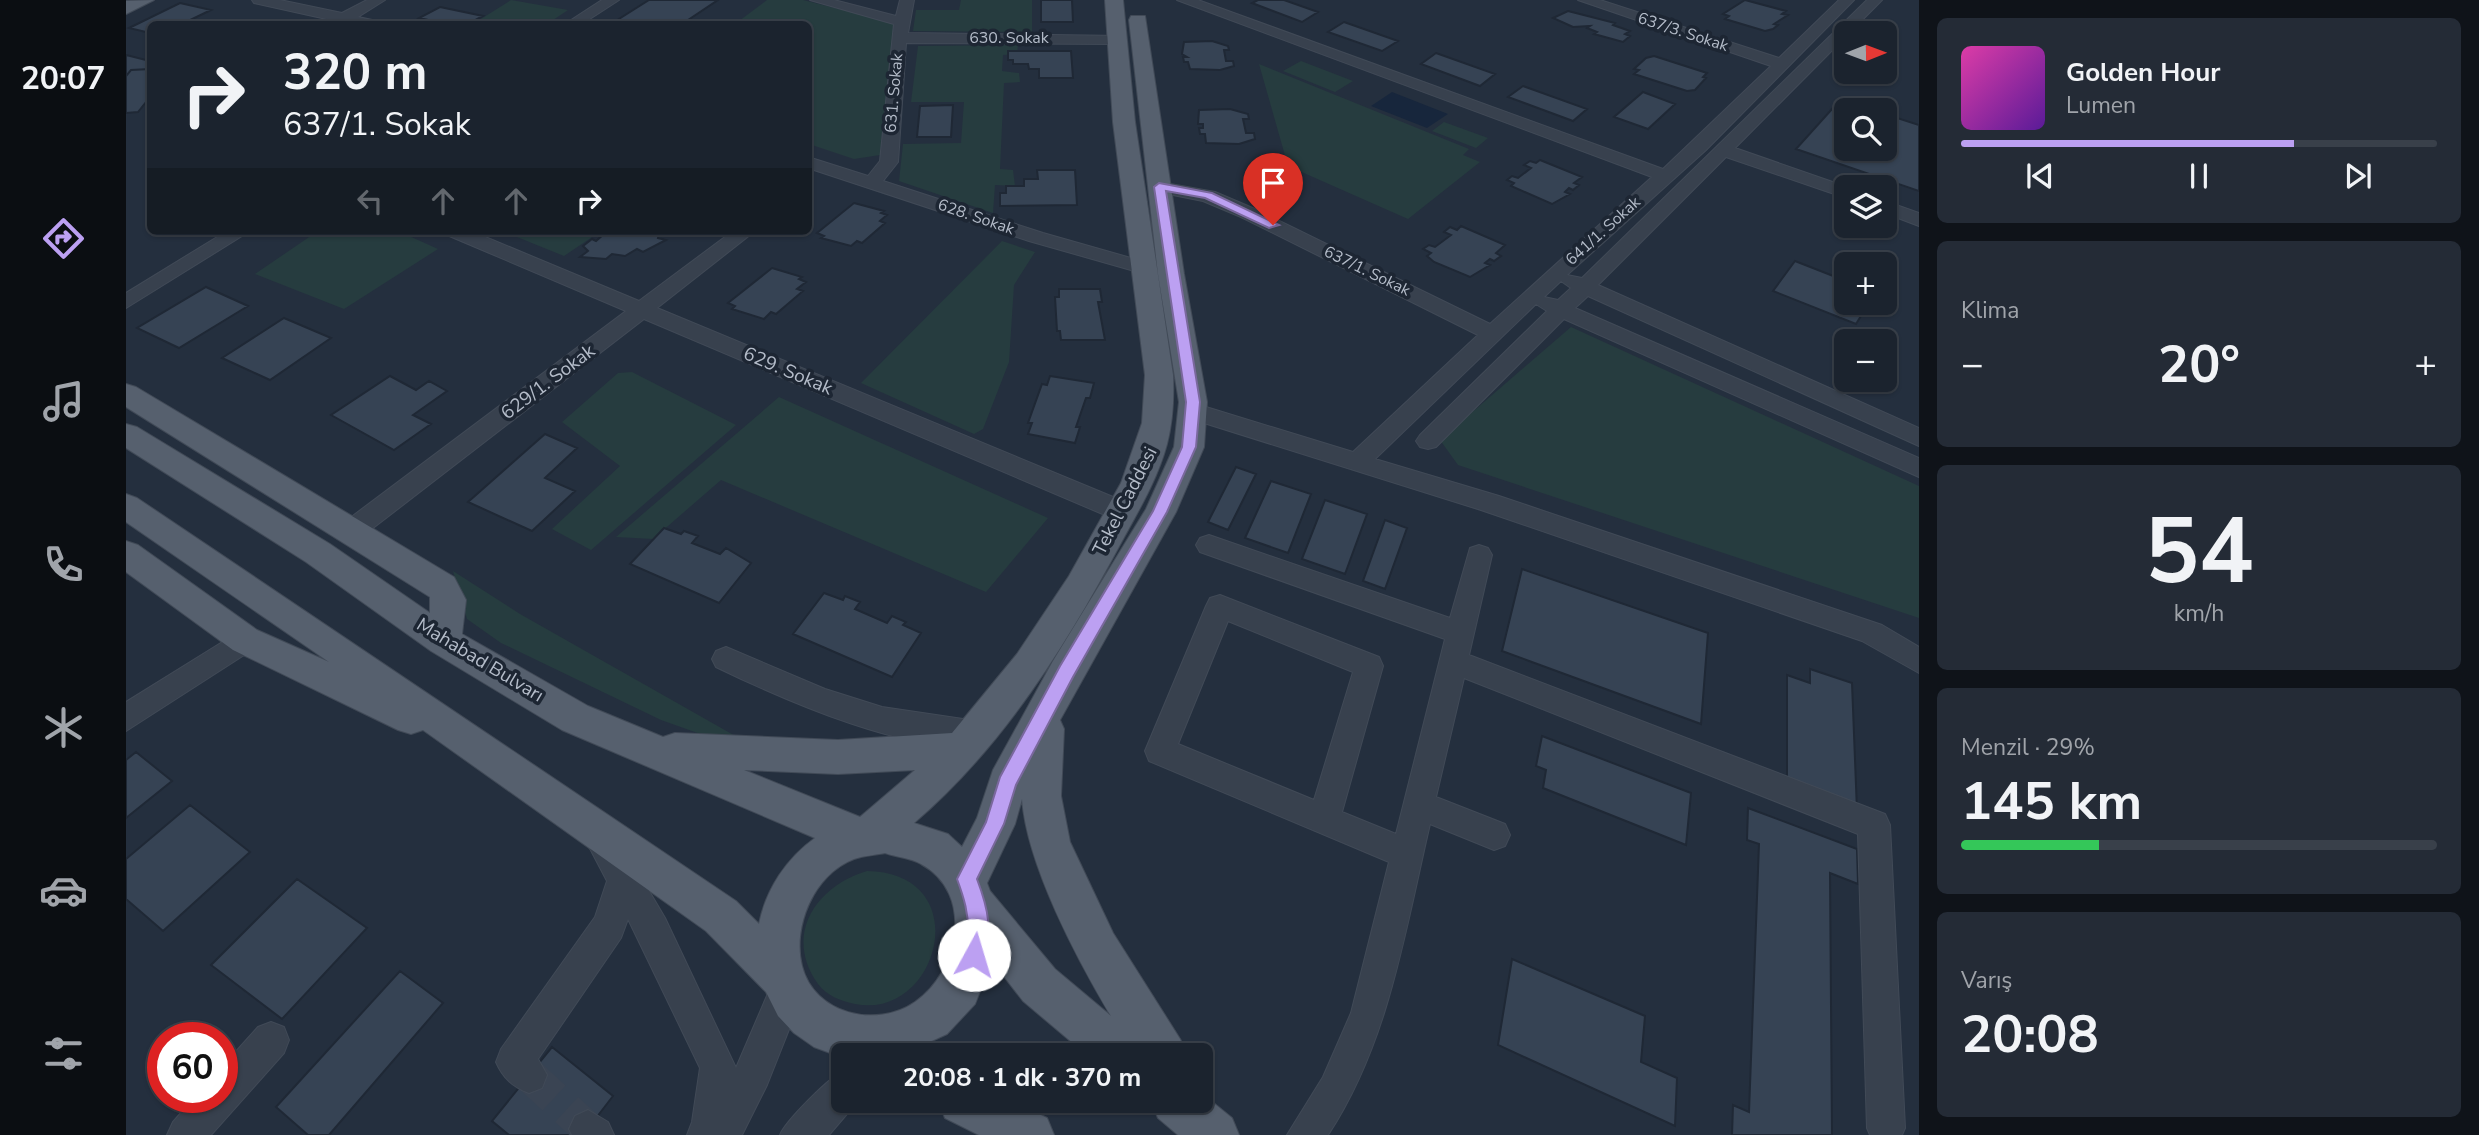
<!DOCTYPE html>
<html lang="tr">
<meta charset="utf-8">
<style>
:root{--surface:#1b232e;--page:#242b36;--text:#f1f3f6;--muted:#a0a4aa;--line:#39404a;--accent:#bca0f2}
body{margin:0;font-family:"Nunito Sans",sans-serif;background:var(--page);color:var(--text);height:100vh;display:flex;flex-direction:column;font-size:26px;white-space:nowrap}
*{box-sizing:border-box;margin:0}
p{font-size:23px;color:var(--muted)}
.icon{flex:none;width:38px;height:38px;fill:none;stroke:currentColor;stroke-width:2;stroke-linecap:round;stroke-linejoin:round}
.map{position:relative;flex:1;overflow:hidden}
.sheet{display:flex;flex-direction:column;gap:18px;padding:18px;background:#0f1319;width:560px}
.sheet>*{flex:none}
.guide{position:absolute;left:21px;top:21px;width:665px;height:214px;border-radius:10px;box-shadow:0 2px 5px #0004,0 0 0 2px var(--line);background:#1b232e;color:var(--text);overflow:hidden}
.needle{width:46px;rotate:89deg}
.fabs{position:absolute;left:1708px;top:21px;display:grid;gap:14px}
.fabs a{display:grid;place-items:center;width:63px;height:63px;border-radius:10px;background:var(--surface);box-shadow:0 2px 5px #0004,0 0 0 2px var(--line);font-size:35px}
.speed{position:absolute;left:21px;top:1022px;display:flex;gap:14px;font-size:35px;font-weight:700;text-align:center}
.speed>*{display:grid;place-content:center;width:91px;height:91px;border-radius:50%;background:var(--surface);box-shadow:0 2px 5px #0004,0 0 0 2px var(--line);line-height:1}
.speed .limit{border:10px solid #d22;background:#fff;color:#111}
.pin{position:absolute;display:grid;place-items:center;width:60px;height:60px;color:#fff;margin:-72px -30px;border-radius:50% 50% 50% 0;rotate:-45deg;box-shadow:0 0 7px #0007}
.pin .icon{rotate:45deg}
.me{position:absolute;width:77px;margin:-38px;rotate:6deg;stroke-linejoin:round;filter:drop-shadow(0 0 5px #0008)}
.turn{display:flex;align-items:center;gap:24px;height:147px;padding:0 21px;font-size:32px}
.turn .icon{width:91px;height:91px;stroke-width:2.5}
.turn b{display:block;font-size:49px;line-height:60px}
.lanes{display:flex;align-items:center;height:66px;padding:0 21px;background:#0003;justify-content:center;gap:35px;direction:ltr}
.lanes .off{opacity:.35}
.big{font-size:52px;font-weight:700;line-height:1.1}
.sheet .widget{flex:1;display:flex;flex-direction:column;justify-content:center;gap:10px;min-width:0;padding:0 24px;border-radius:10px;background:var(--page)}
.sheet .dial{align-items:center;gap:0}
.dial b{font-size:91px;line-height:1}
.song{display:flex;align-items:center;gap:21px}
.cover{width:84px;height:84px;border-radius:10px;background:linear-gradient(135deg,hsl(320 70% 55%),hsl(270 70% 35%))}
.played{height:7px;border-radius:4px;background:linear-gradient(90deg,var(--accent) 70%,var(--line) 70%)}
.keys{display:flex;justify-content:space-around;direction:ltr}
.heat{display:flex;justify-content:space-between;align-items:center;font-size:38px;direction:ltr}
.charge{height:10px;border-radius:5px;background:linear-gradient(90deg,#34c759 29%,var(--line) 0)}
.trip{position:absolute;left:705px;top:1043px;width:382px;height:70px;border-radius:10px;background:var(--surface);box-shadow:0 2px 5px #0004,0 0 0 2px var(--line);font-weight:700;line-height:70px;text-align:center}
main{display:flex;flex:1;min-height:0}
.dock{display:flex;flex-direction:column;width:126px;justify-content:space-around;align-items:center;background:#0b0e12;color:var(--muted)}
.dock .icon{width:49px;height:49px}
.dock .on{color:var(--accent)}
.dock b{font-size:32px;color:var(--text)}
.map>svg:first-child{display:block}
.green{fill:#263c3f}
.water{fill:#17263c}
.building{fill:#364354;stroke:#1f2835;stroke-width:2}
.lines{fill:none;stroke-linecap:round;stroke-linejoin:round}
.minor-tunnel{stroke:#3a4453;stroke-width:34;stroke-dasharray:34 17;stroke-linecap:butt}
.minor-casing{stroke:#414a57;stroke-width:2}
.major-casing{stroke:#414a57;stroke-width:2}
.minor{fill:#38414e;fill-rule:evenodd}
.major{fill:#56606e;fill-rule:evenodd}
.route{fill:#bca0f2;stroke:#7a689d;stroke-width:2}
.labels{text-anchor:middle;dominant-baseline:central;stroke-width:7;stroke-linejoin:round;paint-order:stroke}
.far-street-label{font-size:16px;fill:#b4bcc9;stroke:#1d2633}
.street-label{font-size:19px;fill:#b4bcc9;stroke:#1d2633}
</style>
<main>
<nav class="dock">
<b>20:07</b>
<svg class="icon on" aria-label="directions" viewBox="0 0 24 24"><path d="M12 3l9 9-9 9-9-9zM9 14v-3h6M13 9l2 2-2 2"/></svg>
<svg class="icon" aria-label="music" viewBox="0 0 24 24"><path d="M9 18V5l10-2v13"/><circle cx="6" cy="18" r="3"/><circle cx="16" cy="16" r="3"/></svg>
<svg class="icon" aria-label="phone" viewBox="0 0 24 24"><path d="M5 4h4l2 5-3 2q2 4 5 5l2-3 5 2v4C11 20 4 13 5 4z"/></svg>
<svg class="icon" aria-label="climate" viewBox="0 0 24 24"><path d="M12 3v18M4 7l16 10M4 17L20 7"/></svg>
<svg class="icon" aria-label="car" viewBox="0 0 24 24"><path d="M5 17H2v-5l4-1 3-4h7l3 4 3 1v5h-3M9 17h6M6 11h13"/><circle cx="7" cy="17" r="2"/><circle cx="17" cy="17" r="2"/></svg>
<svg class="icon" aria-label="filters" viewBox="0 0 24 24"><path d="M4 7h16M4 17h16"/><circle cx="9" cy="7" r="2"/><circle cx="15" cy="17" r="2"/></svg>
</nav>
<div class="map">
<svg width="1793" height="1135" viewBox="0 0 1793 1135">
<rect width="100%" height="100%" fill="#242f3e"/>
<path class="green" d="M385,0L442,10L421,24H347Z
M641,0H677L769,23L754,155L728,159L683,144L682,24H609Z
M835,0H906V32L787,31L790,10H833Z
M892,45L891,54L877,55L876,71L893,73L894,82L878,83L874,169L887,170L889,186L869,185L867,213L773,181L777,144L835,143L838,102H785L792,46Z
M1175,61L1227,81L1209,92L1157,71Z
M1133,64L1343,149L1337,155L1354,162L1282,219L1162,166Z
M1318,122L1362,138L1350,148L1306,131Z
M192,231H272L312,249L218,309L129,274Z
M393,231H475L438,256L386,235Z
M876,241L909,252L888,285L883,362L857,429L848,434L735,383Z
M1445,327L1793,486V618L1332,465L1314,440Z
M506,372L610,425L465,550L426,529L494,466L436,422L492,373Z
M653,397L922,518L860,592L595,480L527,539L490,537Z
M327,571L394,614L627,746L597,742L535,720L375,643L341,619Z
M741,871C852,873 813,1021 729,1004C715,1001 701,996 692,984C657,935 690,886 741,871Z"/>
<path class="water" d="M1266,92L1322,114L1301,128L1245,106Z"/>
<path class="building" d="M523,0H592L556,24H485Z
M915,0H946L947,22H915Z
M1132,0H1158L1192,12L1176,22L1126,3Z
M1619,0L1660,11L1656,14L1662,15L1648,24L1652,25L1647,29L1639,31L1599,19L1603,16L1597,14Z
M54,3L85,10L56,24H24V33L3,28Z
M314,7L357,16L342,24H321L293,18Z
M1442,11L1489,23L1487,25L1504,31L1499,34L1504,36L1497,42L1468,34L1471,32L1461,28L1464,26L1447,27L1427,18Z
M1218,22L1272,41L1256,51L1202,32Z
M1086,41L1102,46L1103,50H1098L1100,61H1107L1108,66L1094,70L1064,69L1062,62H1058L1057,57H1061L1056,54L1058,42Z
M882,51H945L947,78H913V69H903L902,64H887V60H882Z
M1310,53L1369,74L1354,86L1295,64Z
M0,55L24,61V69L5,70L0,76Z
M1528,56L1581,73L1577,77L1580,78L1569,90L1561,91L1508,74L1513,70L1508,69L1520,58Z
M24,69V97L12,112L0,113V76L5,70Z
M1397,86L1461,109L1447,121L1382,97Z
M1517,92L1549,104L1522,129L1488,117Z
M1715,99L1748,110H1720V149H1759V114L1793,125V191L1670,149Z
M827,105L825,137H791L794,106Z
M1104,109L1122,114L1123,119H1117L1120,133H1128L1129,139L1113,144L1080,143L1079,134H1074L1073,128H1077V124H1072L1073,110Z
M1414,160L1456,177L1448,183L1453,185L1447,190L1443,188L1439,192L1444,194L1426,204L1385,186L1388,183L1381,180L1386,176L1392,178L1405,168L1398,165L1404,161L1410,163Z
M911,170H949L951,205L874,206V193H880V186H898V179H912Z
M728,203L758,211L755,213L761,215L754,221L759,223L736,243L731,241L725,246L695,238L698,236L691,233Z
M1335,226L1379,245L1370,253L1375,256L1368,261L1364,259L1359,263L1364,265L1344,277L1308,262L1301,256L1305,253L1297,249L1303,245L1309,247L1325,235L1318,232L1324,227L1331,230Z
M490,231H534L532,238L540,240L517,252L511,249L499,256L486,254L480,259L454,257L462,251L457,246L466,239L470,241L478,234L484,236Z
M1669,261L1720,281V303H1743L1730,324L1647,291Z
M646,268L676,277L673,279L680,282L671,289L677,291L650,314L645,312L638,319L606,309L609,306L602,303Z
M80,287L122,306L53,348L11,328Z
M933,289H974L976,302H972L979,340H935L934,331H931L929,297H933Z
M158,318L205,338L144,380L96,358Z
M264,376L290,390L303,381L321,391L287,415L305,424L268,450L205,415Z
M924,376L968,383L964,398H960L950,427H954L949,443L902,434L906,423H902L916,384L921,385Z
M419,434L451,448L419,478L449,491L406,531L342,502Z
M1110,467L1130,474L1102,530L1082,522Z
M1145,481L1185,494L1162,553L1119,538Z
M1199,500L1241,514L1219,574L1176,559Z
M1259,520L1281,528L1259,589L1237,581Z
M538,528L555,534L558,531L572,536L566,543L594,554L600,548L625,563L593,603L504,564Z
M1396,569L1582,633L1575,724L1376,651Z
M698,593L717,600L719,596L734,602L729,609L761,623L766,616L780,622L777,625L795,633L766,677L667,634Z
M1684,669L1726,683L1731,811L1661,785V675L1684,683Z
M1416,736L1565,793L1560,845L1417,788L1420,770L1410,766Z
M10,752L46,781L0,818V760Z
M64,805L124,852L37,931L0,899V859Z
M1622,808L1731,849L1732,884L1704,873L1706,1135H1606L1607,1105L1623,1112L1633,844L1621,840Z
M171,879L241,928L156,1019L85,965Z
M1386,959L1519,1016L1515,1062L1551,1078L1549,1126L1372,1045Z
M274,971L317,1003L203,1135H182L150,1107Z
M426,1047L487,1096L457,1135H383L366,1121Z"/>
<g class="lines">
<path class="minor-tunnel" d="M403,1075L462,1129"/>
<g class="minor-casing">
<path id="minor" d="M126,0H154L216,13L241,0H259L232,17L251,21L253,24H208L205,20L128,3Z
M476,0H493L456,24H439Z
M684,0H708L770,16L774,0H788L782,33L997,36L1000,39L992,44L780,43L772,162L757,181L917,233L1026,264L1029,268L1026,272H1012L903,241L682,168V157L742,176L754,161L768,24Z
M1051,0H1072L1537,169L1645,66L1452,0H1474L1653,58L1713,0H1728L1580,150L1441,275L1456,278L1741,0H1756L1609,148L1721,187L1720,198L1600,157L1472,285L1793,428V446L1462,296L1449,308L1793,458V477L1438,319L1310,447L1302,449L1294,447L1290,441L1294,435L1421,311L1410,304L1249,459L1373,496L1756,625L1793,647V673L1736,641L1355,510L1059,417L1056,411L1059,405L1067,403L1227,452L1352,335L1115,217L1077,201L1027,191L1024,187L1027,183L1033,182L1089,192L1129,209L1364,324L1526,177ZM1435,281L1445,288L1432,300L1418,297Z
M1759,201L1793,213V226L1759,213Z
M101,231H124L0,308V293Z
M318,231H345L513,301L607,231H629L531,308L1004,504L1008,511L1004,518L995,520L986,518L518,319L234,538L225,541L216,538L212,531L216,524L500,311L321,235Z
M1083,535L1324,618L1344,548L1353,545L1362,548L1366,555L1343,655L1759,814L1764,825L1779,1128L1776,1135H1744L1741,1128L1732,834L1338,678L1310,797L1379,824L1384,835L1379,846L1368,850L1304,824C1279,931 1263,1042 1202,1135H1161L1197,1077L1225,1013L1263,862L1023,761L1019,751L1080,606L1084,598L1094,595L1253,657L1257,666L1216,812L1270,834L1319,639L1074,552L1070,545L1074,538ZM1102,621L1227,672L1188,800L1052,744Z
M119,628L129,632L133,640L129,648L0,731V702Z
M600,647L699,689L756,707L864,723L869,732L864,741C801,765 650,696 590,667L586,659L590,651Z
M475,824L486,828L539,918L610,1068L649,977L661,971L673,977L679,989L641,1085L616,1135H561L566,1122L574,1068L502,919L495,938L412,1059L421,1075L416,1088L403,1093C387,1087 377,1078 370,1062L375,1049L469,917L481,881L459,839L464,828Z
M145,1022L158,1027L163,1040L158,1053L85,1135H41L47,1122L69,1097H96V1067L132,1027Z
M718,1071V1101H732L703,1135H654C659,1122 704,1076 718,1071Z
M462,1110L482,1122L488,1135H446L443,1129L449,1116Z"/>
</g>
<g class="major-casing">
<path id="major" d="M28,0L0,14V1Z
M979,0H997L1009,122L1047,375C1048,398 1047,421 1041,444C1032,478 1013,510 996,541C941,644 877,747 788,823L822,834L836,847L851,818L867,770L927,661L1020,509L1048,447L1053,402L1032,274L1003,20L1005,16H1019L1058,274L1081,402L1078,447L1050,512L934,720L938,729L935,796L944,842L987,933L1054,1039L1061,1055H961L897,1001L866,961L849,1004L821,1034L775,1055H718V1058L688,1047L668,1033L652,1016L640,992L580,931L297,730L285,734L272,730L107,650L0,572V541L12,545L131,630L203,662L0,522V494L11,498L610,901L633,924C640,889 661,858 689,838L436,730L305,651L180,562L0,448V424L11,427L204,544L304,613V597L0,407V384L10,387L328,577L340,600L336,634L462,706L537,737L549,733L712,740L826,733L891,654L943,576L995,483L1016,423L1019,375L987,122ZM618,770L712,774L789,770L734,817ZM896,799C901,865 951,959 985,1016L929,969L864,891L861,883L889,824ZM759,853C770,857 785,858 795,864C849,893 833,972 789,1002C750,1029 688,1014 676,966C666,927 688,874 728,859C737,856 749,855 759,853Z
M1074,1092L1106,1118L1113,1135H1052L1032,1118L1025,1101H1074Z
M812,1101H886L921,1118L928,1135H853L819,1118Z"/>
</g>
<use href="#minor" class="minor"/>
<use href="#major" class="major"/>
</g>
<path class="route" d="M1033,183L1086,193L1153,225L1143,228L1079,198L1040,191L1074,402L1070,447L1041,512L947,677L890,785L878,824L851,879C862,908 868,933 856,963L848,966L841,963C837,952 842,945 842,935C843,914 838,898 831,879L860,822L874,777L934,666L1027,511L1056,447L1060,402L1028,187Z"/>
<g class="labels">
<g class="far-street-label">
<text transform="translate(1557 32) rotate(18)">637/3. Sokak</text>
<text x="883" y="38">630. Sokak</text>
<text transform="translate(768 93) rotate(-85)">631. Sokak</text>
<text transform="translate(850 217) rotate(19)">628. Sokak</text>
<text transform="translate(1477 231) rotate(-42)">641/1. Sokak</text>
<text transform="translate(1241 271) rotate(26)">637/1. Sokak</text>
</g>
<g class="street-label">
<text transform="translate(662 371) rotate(23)">629. Sokak</text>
<text transform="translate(422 382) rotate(-37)">629/1. Sokak</text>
<text transform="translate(999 501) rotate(-63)">Tekel Caddesi</text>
<text transform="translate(354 660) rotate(31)">Mahabad Bulvarı</text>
</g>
</g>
</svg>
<div class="fabs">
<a><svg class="needle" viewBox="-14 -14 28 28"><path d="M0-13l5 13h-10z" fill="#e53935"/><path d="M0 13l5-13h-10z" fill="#a0a4aa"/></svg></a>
<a><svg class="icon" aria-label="search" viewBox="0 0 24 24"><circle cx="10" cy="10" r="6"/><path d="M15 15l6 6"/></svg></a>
<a><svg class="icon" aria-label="layers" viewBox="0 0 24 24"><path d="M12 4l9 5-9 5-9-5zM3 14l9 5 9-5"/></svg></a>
<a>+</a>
<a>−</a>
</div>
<div class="speed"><div class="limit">60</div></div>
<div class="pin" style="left:1147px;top:225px;background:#d93025"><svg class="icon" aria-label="arrive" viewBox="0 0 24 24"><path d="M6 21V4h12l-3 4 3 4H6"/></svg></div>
<svg class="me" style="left:848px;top:955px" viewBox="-20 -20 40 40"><circle r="19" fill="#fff"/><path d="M0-13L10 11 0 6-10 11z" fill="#bca0f2"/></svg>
<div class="trip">20:08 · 1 dk · 370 m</div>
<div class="guide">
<div class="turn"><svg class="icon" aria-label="right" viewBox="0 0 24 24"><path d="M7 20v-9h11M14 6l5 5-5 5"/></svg><div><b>320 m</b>637/1. Sokak</div></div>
<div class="lanes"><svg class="icon off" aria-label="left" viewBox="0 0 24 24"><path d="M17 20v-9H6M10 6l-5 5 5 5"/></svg><svg class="icon off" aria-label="ahead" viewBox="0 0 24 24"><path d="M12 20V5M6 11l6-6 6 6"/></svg><svg class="icon off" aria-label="ahead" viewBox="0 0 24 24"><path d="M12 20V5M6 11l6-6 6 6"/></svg><svg class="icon" aria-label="right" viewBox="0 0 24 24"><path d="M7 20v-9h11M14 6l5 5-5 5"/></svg></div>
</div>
</div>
<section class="sheet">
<div class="widget">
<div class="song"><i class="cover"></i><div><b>Golden Hour</b><p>Lumen</p></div></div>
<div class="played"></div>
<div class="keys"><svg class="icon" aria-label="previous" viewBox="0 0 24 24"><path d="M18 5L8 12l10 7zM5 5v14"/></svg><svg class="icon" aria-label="pause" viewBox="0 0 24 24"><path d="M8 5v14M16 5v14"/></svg><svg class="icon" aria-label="next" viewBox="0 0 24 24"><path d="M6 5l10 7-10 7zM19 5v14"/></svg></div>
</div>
<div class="widget"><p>Klima</p>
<div class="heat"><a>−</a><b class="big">20°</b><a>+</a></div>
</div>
<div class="widget dial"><b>54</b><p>km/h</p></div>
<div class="widget"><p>Menzil · 29%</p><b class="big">145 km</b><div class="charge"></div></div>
<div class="widget"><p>Varış</p><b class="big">20:08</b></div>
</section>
</main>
